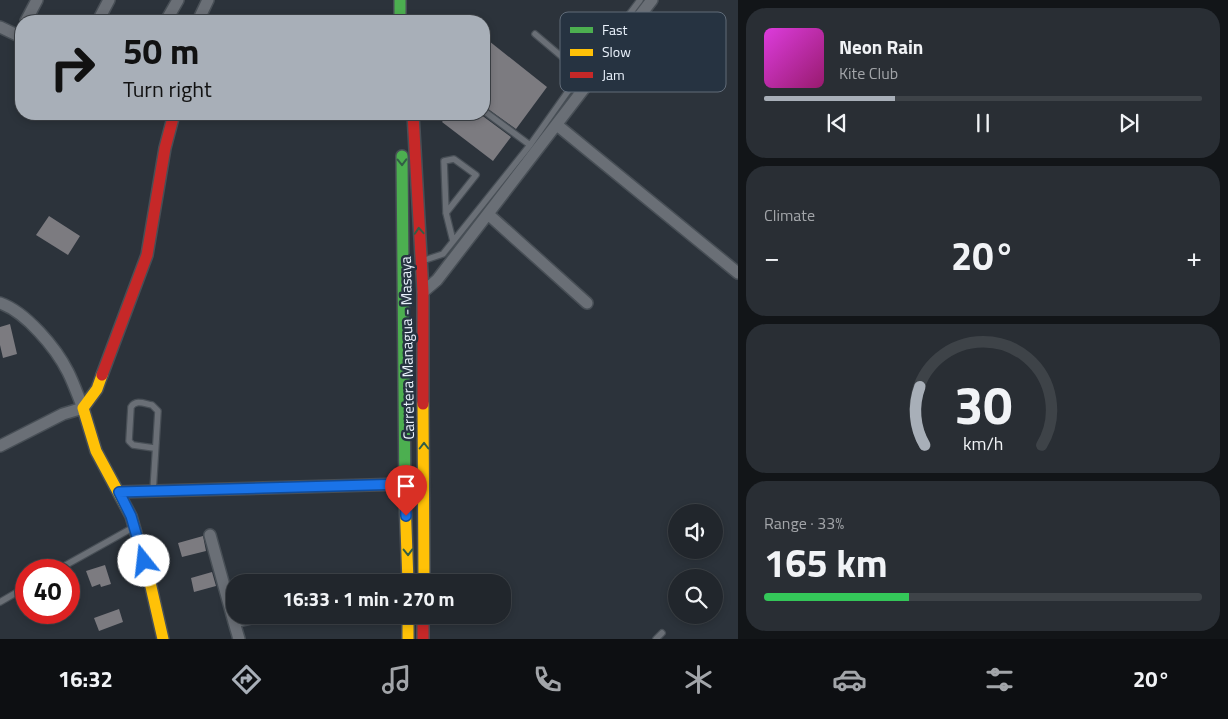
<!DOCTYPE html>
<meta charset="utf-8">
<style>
:root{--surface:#21262c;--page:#292e34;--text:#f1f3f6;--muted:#a2a5a9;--line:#3e4348;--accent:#a8afb8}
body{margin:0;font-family:"Titillium Web",sans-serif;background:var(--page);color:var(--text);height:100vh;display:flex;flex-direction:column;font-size:19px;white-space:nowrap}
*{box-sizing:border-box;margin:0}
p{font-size:16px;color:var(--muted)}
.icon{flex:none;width:28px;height:28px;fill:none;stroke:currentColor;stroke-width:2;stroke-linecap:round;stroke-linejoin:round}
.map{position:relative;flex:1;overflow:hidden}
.side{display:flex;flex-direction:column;gap:8px;padding:8px;background:#121518;width:490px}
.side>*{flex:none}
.top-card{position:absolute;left:15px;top:15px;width:475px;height:105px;border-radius:20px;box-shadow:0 2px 8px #0003,0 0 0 1px var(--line);background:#a8afb8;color:#111;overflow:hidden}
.buttons{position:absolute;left:668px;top:504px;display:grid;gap:10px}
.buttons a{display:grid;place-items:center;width:55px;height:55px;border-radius:50%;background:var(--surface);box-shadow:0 2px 8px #0003,0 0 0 1px var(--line);font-size:25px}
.speed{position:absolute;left:15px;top:559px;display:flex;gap:10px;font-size:25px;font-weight:700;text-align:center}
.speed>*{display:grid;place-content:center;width:65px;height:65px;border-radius:50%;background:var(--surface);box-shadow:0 2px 8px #0003,0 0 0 1px var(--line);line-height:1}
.speed .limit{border:8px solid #d22;background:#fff;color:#111}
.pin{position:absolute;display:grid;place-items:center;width:42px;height:42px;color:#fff;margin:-51px -21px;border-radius:50% 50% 50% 0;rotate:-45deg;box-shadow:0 0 5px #0007}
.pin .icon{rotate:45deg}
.me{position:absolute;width:55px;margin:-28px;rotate:344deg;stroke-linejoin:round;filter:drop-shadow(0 0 4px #0008)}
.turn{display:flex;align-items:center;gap:18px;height:105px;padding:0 25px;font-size:22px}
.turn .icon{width:65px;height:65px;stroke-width:2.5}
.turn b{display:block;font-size:35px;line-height:42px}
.big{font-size:38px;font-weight:700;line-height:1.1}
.side .tile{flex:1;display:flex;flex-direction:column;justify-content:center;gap:8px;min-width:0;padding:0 18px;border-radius:20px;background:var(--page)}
.side .dial{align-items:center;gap:0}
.dial svg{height:130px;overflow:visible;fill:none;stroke:var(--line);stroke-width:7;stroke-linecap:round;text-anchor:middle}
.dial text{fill:var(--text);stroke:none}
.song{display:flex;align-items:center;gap:15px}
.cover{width:60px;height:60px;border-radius:8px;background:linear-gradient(135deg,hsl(300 70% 55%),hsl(320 70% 35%))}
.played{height:5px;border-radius:2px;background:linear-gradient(90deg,var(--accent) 30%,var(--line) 30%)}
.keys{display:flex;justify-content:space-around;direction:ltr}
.heat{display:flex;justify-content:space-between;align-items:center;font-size:28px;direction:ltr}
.charge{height:8px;border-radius:4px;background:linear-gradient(90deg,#34c759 33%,var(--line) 0)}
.trip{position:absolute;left:226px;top:574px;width:285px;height:50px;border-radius:20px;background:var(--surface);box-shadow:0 2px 8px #0003,0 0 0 1px var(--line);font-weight:700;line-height:50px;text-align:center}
.tabs{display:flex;height:80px;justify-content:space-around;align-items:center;background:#0d0f12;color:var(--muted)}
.tabs .icon{width:35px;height:35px}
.tabs .selected{color:var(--accent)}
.tabs b{font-size:22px;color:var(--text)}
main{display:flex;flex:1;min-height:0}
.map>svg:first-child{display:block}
.building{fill:#7c7b80}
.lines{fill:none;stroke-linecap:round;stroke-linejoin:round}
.lane-casing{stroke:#484f56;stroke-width:8}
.street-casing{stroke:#484f56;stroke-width:14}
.fast-casing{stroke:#484f56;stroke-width:14}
.slow-casing{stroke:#484f56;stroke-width:14}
.jam-casing{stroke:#484f56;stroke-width:14}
.lane{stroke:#6a6f76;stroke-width:5.5}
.street{stroke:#6a6f76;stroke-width:11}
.fast{stroke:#4caf50;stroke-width:11}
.slow{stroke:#ffc107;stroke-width:11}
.jam{stroke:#c62828;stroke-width:11}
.oneway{stroke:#335e46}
.route-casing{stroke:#114b97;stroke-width:12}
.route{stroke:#1a73e8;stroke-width:9}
.labels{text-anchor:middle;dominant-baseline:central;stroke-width:5;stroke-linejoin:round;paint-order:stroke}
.street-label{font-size:15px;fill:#eaf2fc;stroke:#263341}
.key{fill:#263341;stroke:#616c79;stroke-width:1}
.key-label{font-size:14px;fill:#eaf2fc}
</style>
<main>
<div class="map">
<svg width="738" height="639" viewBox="0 0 738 639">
<rect width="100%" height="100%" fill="#2c333b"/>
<path class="building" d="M484,37L547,87L516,129L484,106Z
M448,114H480L511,137L493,161L442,122Z
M49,216L80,236L68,255L36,235Z
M10,324L17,354L3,358L0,345V327Z
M203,536L206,551L182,557L178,543Z
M105,565L111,584L101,587L100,584L92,587L86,571Z
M212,572L216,586L194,592L191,578Z
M119,609L123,622L99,631L94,618Z"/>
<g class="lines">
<g class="lane-casing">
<path id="lane" d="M581,73L597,57L640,0
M530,145L581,73L535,34
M446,213L476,175L454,159L444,161L446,213L453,241
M425,260L443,254L530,145L484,111
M153,491L158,411L152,405C145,404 136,399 131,407L129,441L133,445L154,448
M57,570L134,527
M0,602L26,587
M656,639L662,633"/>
</g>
<g class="street-casing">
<path id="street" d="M26,21L37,0
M98,21L109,0
M166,21L178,0
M198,21L208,0
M0,27L21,37
M557,125L738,273
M488,214L587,303
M423,292L437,280L652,0
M0,303C26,312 56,348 68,372C74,384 78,396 83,408L63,414L0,446
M119,492L405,484
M210,535L234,622L264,615
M234,622L239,639"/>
</g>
<g class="fast-casing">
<path id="fast" d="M400,0V21
M402,156L405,500"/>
</g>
<g class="slow-casing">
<path id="slow" d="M102,375L97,389L83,408L96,451L131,516L149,578L163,639
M423,404L424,582
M405,500L408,582
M408,615V639"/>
</g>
<g class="jam-casing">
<path id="jam" d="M413,114L423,292V404
M102,375L147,255L165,148L174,114
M423,615V639"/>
</g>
<use href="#lane" class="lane"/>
<use href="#street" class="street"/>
<use href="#fast" class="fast"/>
<use href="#slow" class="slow"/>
<use href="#jam" class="jam"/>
</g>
<defs><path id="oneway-chevron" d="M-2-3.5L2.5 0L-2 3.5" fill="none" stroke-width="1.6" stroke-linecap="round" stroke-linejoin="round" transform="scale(1.25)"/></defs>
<g class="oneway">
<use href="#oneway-chevron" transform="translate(402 162) rotate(89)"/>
<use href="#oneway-chevron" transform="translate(419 231) rotate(-94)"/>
<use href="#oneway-chevron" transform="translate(424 446) rotate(-90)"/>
<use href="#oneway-chevron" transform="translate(408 552) rotate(89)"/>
</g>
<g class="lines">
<g class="route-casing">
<path id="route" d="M144,561L131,516L119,492L405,484L406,516"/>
</g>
<use href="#route" class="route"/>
</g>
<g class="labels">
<g class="street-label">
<text transform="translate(407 348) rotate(-91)">Carretera Managua - Masaya</text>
</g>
</g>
<rect x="560" y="12" width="166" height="80" rx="8" class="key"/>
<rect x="570" y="27" width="23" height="6" fill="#4caf50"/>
<rect x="570" y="49" width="23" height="7" fill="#ffc107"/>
<rect x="570" y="72" width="23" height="6" fill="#c62828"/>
<g class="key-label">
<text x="602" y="35">Fast</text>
<text x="602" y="57">Slow</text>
<text x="602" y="80">Jam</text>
</g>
</svg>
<div class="buttons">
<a><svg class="icon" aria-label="sound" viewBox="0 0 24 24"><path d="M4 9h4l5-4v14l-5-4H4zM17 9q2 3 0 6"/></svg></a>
<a><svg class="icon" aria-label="search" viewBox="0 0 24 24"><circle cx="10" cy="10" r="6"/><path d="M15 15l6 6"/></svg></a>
</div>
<div class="speed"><div class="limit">40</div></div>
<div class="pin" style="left:406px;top:516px;background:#d93025"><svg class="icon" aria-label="arrive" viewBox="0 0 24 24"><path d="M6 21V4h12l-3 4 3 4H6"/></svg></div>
<svg class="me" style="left:144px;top:561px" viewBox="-20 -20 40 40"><circle r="19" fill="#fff"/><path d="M0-13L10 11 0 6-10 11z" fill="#1a73e8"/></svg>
<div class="trip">16:33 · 1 min · 270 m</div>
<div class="top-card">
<div class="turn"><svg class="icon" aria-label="right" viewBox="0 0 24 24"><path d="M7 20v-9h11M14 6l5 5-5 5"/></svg><div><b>50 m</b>Turn right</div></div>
</div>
</div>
<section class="side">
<div class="tile">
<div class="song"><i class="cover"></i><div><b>Neon Rain</b><p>Kite Club</p></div></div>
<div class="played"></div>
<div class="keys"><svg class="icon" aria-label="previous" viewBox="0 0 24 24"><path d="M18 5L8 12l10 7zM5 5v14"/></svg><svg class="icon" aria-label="pause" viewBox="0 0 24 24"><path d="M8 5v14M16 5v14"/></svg><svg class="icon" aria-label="next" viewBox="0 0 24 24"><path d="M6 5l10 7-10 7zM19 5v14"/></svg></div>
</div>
<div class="tile"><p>Climate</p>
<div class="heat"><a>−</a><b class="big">20°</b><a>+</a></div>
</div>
<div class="tile dial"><svg viewBox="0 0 100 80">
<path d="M14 69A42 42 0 1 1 86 69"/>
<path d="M14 69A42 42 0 0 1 11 33" stroke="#a8afb8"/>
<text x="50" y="56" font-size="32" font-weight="700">30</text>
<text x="50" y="72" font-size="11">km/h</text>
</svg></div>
<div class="tile"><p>Range · 33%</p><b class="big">165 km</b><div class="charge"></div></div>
</section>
</main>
<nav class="tabs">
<b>16:32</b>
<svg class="icon selected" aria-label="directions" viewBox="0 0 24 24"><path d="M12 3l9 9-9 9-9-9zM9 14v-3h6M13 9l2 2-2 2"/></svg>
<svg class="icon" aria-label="music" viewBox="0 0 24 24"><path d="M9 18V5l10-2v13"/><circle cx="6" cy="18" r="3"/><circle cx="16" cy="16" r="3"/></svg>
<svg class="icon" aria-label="phone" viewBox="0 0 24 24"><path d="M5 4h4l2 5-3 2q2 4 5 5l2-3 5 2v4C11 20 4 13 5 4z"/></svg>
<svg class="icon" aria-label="climate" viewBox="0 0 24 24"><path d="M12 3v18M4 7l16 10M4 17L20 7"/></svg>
<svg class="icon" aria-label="car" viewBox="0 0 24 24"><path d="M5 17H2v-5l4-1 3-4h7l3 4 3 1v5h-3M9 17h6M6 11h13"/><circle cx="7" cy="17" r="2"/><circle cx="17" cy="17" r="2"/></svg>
<svg class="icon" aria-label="filters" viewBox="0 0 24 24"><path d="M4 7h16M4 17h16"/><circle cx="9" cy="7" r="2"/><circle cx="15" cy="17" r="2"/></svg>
<b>20°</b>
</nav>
